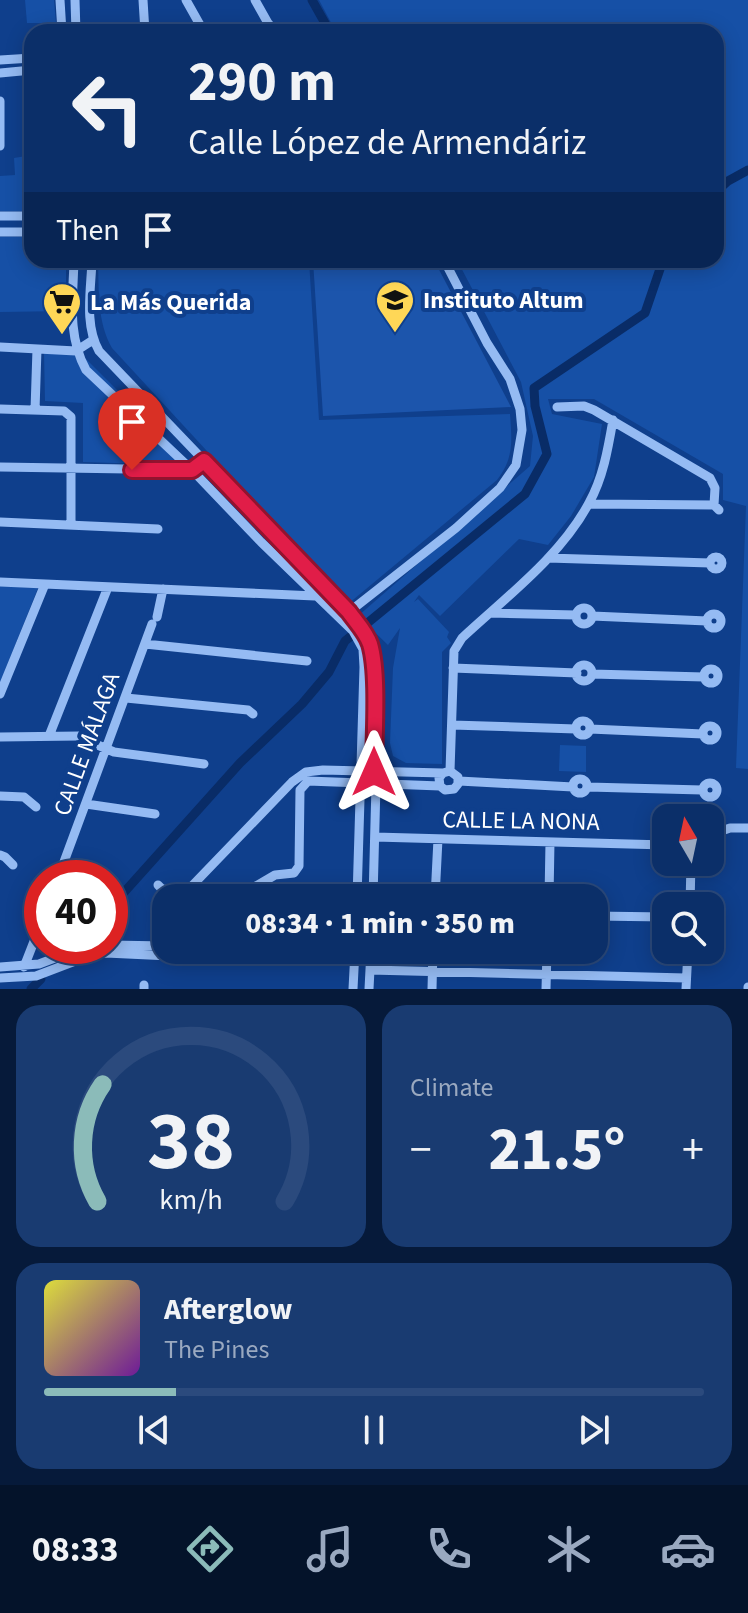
<!DOCTYPE html>
<meta charset="utf-8">
<style>
:root{--surface:#0b2f69;--page:#193b71;--text:#f1f3f6;--muted:#9aa9c0;--line:#2b4a7d;--accent:#8bbbb9}
body{margin:0;font-family:"Source Sans 3",sans-serif;background:var(--page);color:var(--text);height:100vh;display:flex;flex-direction:column;font-size:30px;white-space:nowrap}
*{box-sizing:border-box;margin:0}
p{font-size:26px;color:var(--muted)}
.icon{flex:none;width:44px;height:44px;fill:none;stroke:currentColor;stroke-width:2;stroke-linecap:round;stroke-linejoin:round}
.map{position:relative;height:989px;overflow:hidden}
.panel{display:flex;flex-direction:column;gap:16px;padding:16px;background:#061a3a;flex:1}
.panel>*{flex:none}
.top-card{position:absolute;left:24px;top:24px;width:700px;height:244px;border-radius:24px;box-shadow:0 4px 20px #0003,0 0 0 2px var(--line);background:#0b2f69;color:var(--text);overflow:hidden}
.needle{width:52px;rotate:351deg}
.buttons{position:absolute;left:652px;top:804px;display:grid;gap:16px}
.buttons a{display:grid;place-items:center;width:72px;height:72px;border-radius:16px;background:var(--surface);box-shadow:0 4px 20px #0003,0 0 0 2px var(--line);font-size:40px}
.speed{position:absolute;left:24px;top:860px;display:flex;gap:16px;font-size:40px;font-weight:700;text-align:center}
.speed>*{display:grid;place-content:center;width:104px;height:104px;border-radius:50%;background:var(--surface);box-shadow:0 4px 20px #0003,0 0 0 2px var(--line);line-height:1}
.speed .limit{border:12px solid #d22;background:#fff;color:#111}
.pin{position:absolute;display:grid;place-items:center;width:68px;height:68px;color:#fff;margin:-82px -34px;border-radius:50% 50% 50% 0;rotate:-45deg;box-shadow:0 0 8px #0007}
.pin .icon{rotate:45deg}
.me{position:absolute;width:88px;margin:-44px;rotate:0deg;stroke-linejoin:round;filter:drop-shadow(0 0 6px #0008)}
.turn{display:flex;align-items:center;gap:28px;height:168px;padding:0 32px;font-size:36px}
.turn .icon{width:104px;height:104px;stroke-width:2.5}
.turn b{display:block;font-size:56px;line-height:68px}
.then{display:flex;align-items:center;height:76px;padding:0 32px;background:#0003;gap:16px;font-size:30px}
.big{font-size:60px;font-weight:800;line-height:1.1}
.panel .card{flex:1;display:flex;flex-direction:column;justify-content:center;gap:12px;min-width:0;padding:0 28px;border-radius:24px;background:var(--page)}
.panel .dial{align-items:center;gap:0}
.dial svg{height:208px;overflow:visible;fill:none;stroke:var(--line);stroke-width:7;stroke-linecap:round;text-anchor:middle}
.dial text{fill:var(--text);stroke:none}
.song{display:flex;align-items:center;gap:24px}
.cover{width:96px;height:96px;border-radius:12px;background:linear-gradient(135deg,hsl(60 70% 55%),hsl(280 70% 35%))}
.played{height:8px;border-radius:4px;background:linear-gradient(90deg,var(--accent) 20%,var(--line) 20%)}
.keys{display:flex;justify-content:space-around;direction:ltr}
.heat{display:flex;justify-content:space-between;align-items:center;font-size:44px;direction:ltr}
.panel .tiles{flex:1;display:grid;gap:16px;grid-template-columns:1fr 1fr}
.card:last-child{grid-column:span 2}
.trip{position:absolute;left:152px;top:884px;width:456px;height:80px;border-radius:24px;background:var(--surface);box-shadow:0 4px 20px #0003,0 0 0 2px var(--line);font-weight:800;line-height:80px;text-align:center}
.tabs{display:flex;height:128px;justify-content:space-around;align-items:center;background:#04132a;color:var(--muted)}
.tabs .icon{width:56px;height:56px}
.tabs .on{color:var(--accent)}
.tabs b{font-size:36px;color:var(--text)}
.map>svg:first-child{display:block}
.green{fill:#1650a6}
.lines{fill:none;stroke-linecap:round;stroke-linejoin:round}
.canal{stroke:#092c67;stroke-width:9}
.building{fill:#1c55ac}
.minor{stroke:#95bbf3;stroke-width:9}
.route-casing{stroke:#92132f;stroke-width:20}
.route{stroke:#e11d48;stroke-width:14}
.labels{text-anchor:middle;dominant-baseline:central;stroke-width:8;stroke-linejoin:round;paint-order:stroke}
.poi-label{font-size:24px;font-weight:bold;fill:#fff;stroke:#0f3f8c;text-anchor:start}
.street-label{font-size:24px;fill:#fff;stroke:#0f3f8c}
</style>
<div class="map">
<svg width="748" height="989" viewBox="0 0 748 989">
<rect width="100%" height="100%" fill="#0f3f8c"/>
<path class="green" d="M25,0H54L56,23H27Z
M319,0H748V769L736,768L746,506L723,500V474L594,399H548L552,414L602,424L594,477L571,516L548,545L519,539L440,616L419,595L414,602L418,599L449,632L447,637L451,643L442,652V764L406,763L393,756L390,743L393,668L400,628L388,645L358,616L530,466L533,436L521,382L457,260H716V32H336Z
M32,155V211H0V176L15,175L14,158Z
M0,237H32V260H66V311L0,312Z
M98,260H309L319,420L510,414C512,441 514,458 497,480L348,604L112,348C97,322 99,290 98,260Z
M44,352L82,355L180,453L178,465L83,462V403L45,401Z
M0,586L38,588L0,683Z
M560,745L586,746V772L559,771Z"/>
<g class="lines">
<path class="canal" d="M312,0L330,32
M716,192L728,181L748,170
M365,625L525,494L547,454L535,406L534,388L645,313L660,269
M110,908L240,763L302,704L329,672L345,641L350,637
M31,989L41,979"/>
</g>
<path class="building" d="M313,260H434L511,407L323,416Z"/>
<g class="lines">
<path class="minor" d="M60,0L62,32
M75,0L76,32
M143,0L145,32
M186,0L204,32
M255,0L273,32
M254,32L269,24
M0,60L32,58
M0,73L32,70
M0,101V146
M0,216H32
M0,232H32
M74,260C73,299 67,335 86,370L192,470L261,542L353,631L363,649L364,667L357,898
M92,260C91,290 84,325 99,351L349,612L364,632L370,644L374,665L376,785L373,898
M0,347L76,351L93,340
M557,407L584,406L594,410L710,478L715,488L714,505
M0,409L64,411L71,417V525
M35,410L37,349
M0,467L192,470L204,461
M589,504L714,505L719,510
M0,522L158,529
M710 563a6 6 0 1 1 12 0a6 6 0 1 1-12 0Z
M548,558L710,563
M0,582L315,596
M576 616a8 8 0 1 1 16 0a8 8 0 1 1-16 0Z
M349,612L456,528L500,488L516,465L522,430L520,409L510,379L487,343L444,260
M490,613L576,615
M707 621a7 7 0 1 1 14 0a7 7 0 1 1-14 0Z
M592,616L707,621
M157,617L163,589
M145,644L307,661
M576 673a8 8 0 1 1 16 0a8 8 0 1 1-16 0Z
M453,668L577,673
M704 676a7 7 0 1 1 14 0a7 7 0 1 1-14 0Z
M592,674L704,677
M0,694L45,584
M126,698L248,710L253,714
M576 728a7 7 0 1 1 14 0a7 7 0 1 1-14 0Z
M452,725L576,729
M703 733a7 7 0 1 1 14 0a7 7 0 1 1-14 0Z
M590,729L703,734
M49,736L108,587
M0,737L79,736
M86,740L114,752L204,764
M450,771L454,651L462,638C506,597 560,557 589,503C603,478 608,449 613,420
M573 786a7 7 0 1 1 14 0a7 7 0 1 1-14 0Z
M459,781L573,787
M703 790a7 7 0 1 1 14 0a7 7 0 1 1-14 0Z
M440,786L308,781L300,790L299,866L294,873L275,875L251,889L238,892L188,890L292,782L306,772L323,770L443,773L450,771L458,777V784L454,789L445,790L440,786L439,778L443,773
M588,787L702,790
M0,796L24,797L36,807
M86,804L155,814
M710,835L730,828H748
M375,837L666,845
M0,855L5,857L13,865
M58,878L152,624
M158,885L162,889L188,890
M435,898L438,839
M549,898L550,842
M690,906L691,862
M594,916L666,917
M110,945L166,946
M0,967L39,964L86,946
M24,967L42,921
M370,970L686,978
M0,978L36,976L91,955L106,953L255,960L280,950
M144,989V985
M353,989L355,950
M369,989L371,950
M432,989L433,950
M546,989L547,950
M686,989L688,950
M748,989V987"/>
</g>
<g class="lines">
<g class="route-casing">
<path id="route" d="M132,470H192L204,461L349,612C356,622 366,632 370,644C379,674 374,738 374,772"/>
</g>
<use href="#route" class="route"/>
</g>
<defs>
<g id="school-pin" transform="scale(2)"><path d="M0 17L-7.5 6A9.5 9.5 0 1 1 7.5 6Z" fill="#ffd757" stroke="#0f3f8c"/><path d="M0-5L7-2L0 1L-7-2ZM-4 1L0 2.5L4 1V4Q0 6-4 4Z" fill="#111"/></g>
<g id="supermarket-pin" transform="scale(2)"><path d="M0 17L-7.5 6A9.5 9.5 0 1 1 7.5 6Z" fill="#ffd757" stroke="#0f3f8c"/><path d="M-6-5.5h2.5l.6 2H6L4.5 2H-2.5L-4.4-4H-6ZM-1.5 3.2a1.3 1.3 0 1 0 .1 0ZM3 3.2a1.3 1.3 0 1 0 .1 0Z" fill="#111"/></g>
</defs>
<g fill-rule="evenodd">
<use href="#school-pin" x="395" y="300"/>
<use href="#supermarket-pin" x="62" y="302"/>
</g>
<g class="labels">
<g class="poi-label">
<text x="423" y="300">Instituto Altum</text>
<text x="90" y="302">La Más Querida</text>
</g>
<g class="street-label">
<text transform="translate(87 744) rotate(-70)">CALLE MÁLAGA</text>
<text transform="translate(521 821) rotate(1)">CALLE LA NONA</text>
</g>
</g>
</svg>
<div class="buttons">
<a><svg class="needle" viewBox="-14 -14 28 28"><path d="M0-13l5 13h-10z" fill="#e53935"/><path d="M0 13l5-13h-10z" fill="#9aa9c0"/></svg></a>
<a><svg class="icon" aria-label="search" viewBox="0 0 24 24"><circle cx="10" cy="10" r="6"/><path d="M15 15l6 6"/></svg></a>
</div>
<div class="speed"><div class="limit">40</div></div>
<div class="pin" style="left:132px;top:470px;background:#d93025"><svg class="icon" aria-label="arrive" viewBox="0 0 24 24"><path d="M6 21V4h12l-3 4 3 4H6"/></svg></div>
<svg class="me" style="left:374px;top:772px" viewBox="-20 -20 40 40"><path d="M0-17L14 15 0 8-14 15z" fill="#e11d48" stroke="#fff" stroke-width="4"/></svg>
<div class="trip">08:34 · 1 min · 350 m</div>
<div class="top-card">
<div class="turn"><svg class="icon" aria-label="left" viewBox="0 0 24 24"><path d="M17 20v-9H6M10 6l-5 5 5 5"/></svg><div><b>290 m</b>Calle López de Armendáriz</div></div>
<div class="then">Then<svg class="icon" aria-label="arrive" viewBox="0 0 24 24"><path d="M6 21V4h12l-3 4 3 4H6"/></svg></div>
</div>
</div>
<section class="panel">
<div class="tiles">
<div class="card dial"><svg viewBox="0 0 100 80">
<path d="M14 69A42 42 0 1 1 86 69"/>
<path d="M14 69A42 42 0 0 1 16 24" stroke="#8bbbb9"/>
<text x="50" y="56" font-size="32" font-weight="700">38</text>
<text x="50" y="72" font-size="11">km/h</text>
</svg></div>
<div class="card"><p>Climate</p>
<div class="heat"><a>−</a><b class="big">21.5°</b><a>+</a></div>
</div>
<div class="card">
<div class="song"><i class="cover"></i><div><b>Afterglow</b><p>The Pines</p></div></div>
<div class="played"></div>
<div class="keys"><svg class="icon" aria-label="previous" viewBox="0 0 24 24"><path d="M18 5L8 12l10 7zM5 5v14"/></svg><svg class="icon" aria-label="pause" viewBox="0 0 24 24"><path d="M8 5v14M16 5v14"/></svg><svg class="icon" aria-label="next" viewBox="0 0 24 24"><path d="M6 5l10 7-10 7zM19 5v14"/></svg></div>
</div>
</div>
</section>
<nav class="tabs">
<b>08:33</b>
<svg class="icon on" aria-label="directions" viewBox="0 0 24 24"><path d="M12 3l9 9-9 9-9-9zM9 14v-3h6M13 9l2 2-2 2"/></svg>
<svg class="icon" aria-label="music" viewBox="0 0 24 24"><path d="M9 18V5l10-2v13"/><circle cx="6" cy="18" r="3"/><circle cx="16" cy="16" r="3"/></svg>
<svg class="icon" aria-label="phone" viewBox="0 0 24 24"><path d="M5 4h4l2 5-3 2q2 4 5 5l2-3 5 2v4C11 20 4 13 5 4z"/></svg>
<svg class="icon" aria-label="climate" viewBox="0 0 24 24"><path d="M12 3v18M4 7l16 10M4 17L20 7"/></svg>
<svg class="icon" aria-label="car" viewBox="0 0 24 24"><path d="M5 17H2v-5l4-1 3-4h7l3 4 3 1v5h-3M9 17h6M6 11h13"/><circle cx="7" cy="17" r="2"/><circle cx="17" cy="17" r="2"/></svg>
</nav>
